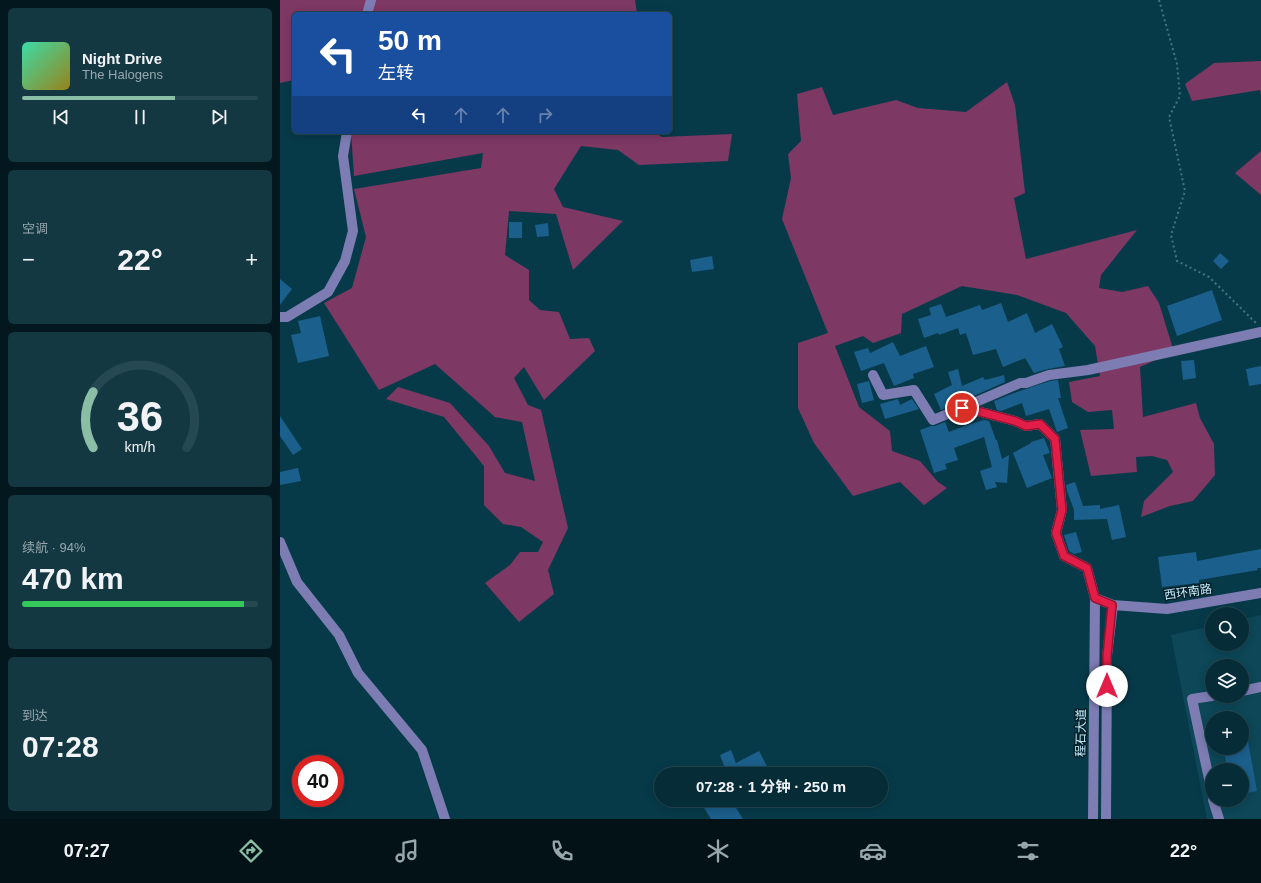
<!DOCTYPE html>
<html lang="zh">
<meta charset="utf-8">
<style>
:root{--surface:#052c37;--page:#133842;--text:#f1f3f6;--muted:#97a7ad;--line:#264852;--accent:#8abfa5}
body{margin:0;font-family:Helvetica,"Noto Sans SC",sans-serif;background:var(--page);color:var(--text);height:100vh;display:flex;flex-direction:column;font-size:15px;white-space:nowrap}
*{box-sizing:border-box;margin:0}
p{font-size:13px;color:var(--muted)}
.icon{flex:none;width:22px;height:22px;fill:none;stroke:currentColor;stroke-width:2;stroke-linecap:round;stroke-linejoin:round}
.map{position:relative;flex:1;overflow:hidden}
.sheet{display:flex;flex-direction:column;gap:8px;padding:8px;background:#03181e;width:280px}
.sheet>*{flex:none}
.hud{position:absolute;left:12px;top:12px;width:380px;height:122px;border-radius:6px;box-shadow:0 2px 10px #0003,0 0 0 1px var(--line);background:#1a4fa0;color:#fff;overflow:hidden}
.fabs{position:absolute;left:925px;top:607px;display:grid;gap:8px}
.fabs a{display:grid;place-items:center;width:44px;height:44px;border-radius:50%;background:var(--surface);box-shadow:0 2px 10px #0003,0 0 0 1px var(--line);font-size:20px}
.speed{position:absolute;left:12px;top:755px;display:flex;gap:8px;font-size:20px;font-weight:700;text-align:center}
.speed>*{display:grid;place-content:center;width:52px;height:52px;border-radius:50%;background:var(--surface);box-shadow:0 2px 10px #0003,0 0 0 1px var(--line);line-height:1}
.speed .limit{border:6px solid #d22;background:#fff;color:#111}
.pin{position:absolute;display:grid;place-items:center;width:34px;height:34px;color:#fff;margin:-17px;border:2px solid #fff;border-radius:50%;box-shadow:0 1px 4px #0007}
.me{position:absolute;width:44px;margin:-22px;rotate:0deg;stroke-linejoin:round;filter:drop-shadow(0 0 3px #0008)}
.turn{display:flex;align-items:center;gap:14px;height:84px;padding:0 20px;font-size:18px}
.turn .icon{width:52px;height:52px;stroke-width:2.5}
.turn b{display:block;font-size:28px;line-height:34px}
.lanes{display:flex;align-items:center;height:38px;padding:0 20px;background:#0003;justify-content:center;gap:20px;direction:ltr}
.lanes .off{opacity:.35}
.big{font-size:30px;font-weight:700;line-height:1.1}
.sheet .tile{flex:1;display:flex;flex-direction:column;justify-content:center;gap:6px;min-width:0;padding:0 14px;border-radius:6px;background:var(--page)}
.sheet .dial{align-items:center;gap:0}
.dial svg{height:104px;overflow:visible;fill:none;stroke:var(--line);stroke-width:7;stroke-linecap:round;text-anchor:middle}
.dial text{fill:var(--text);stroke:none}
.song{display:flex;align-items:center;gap:12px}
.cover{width:48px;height:48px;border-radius:6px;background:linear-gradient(135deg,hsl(160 70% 55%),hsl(50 70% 35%))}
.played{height:4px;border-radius:2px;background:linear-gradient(90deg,var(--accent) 65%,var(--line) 65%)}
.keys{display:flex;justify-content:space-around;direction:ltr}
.heat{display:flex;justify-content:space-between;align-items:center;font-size:22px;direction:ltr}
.charge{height:6px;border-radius:3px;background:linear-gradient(90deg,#34c759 94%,var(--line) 0)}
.trip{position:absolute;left:374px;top:767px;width:234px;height:40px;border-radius:20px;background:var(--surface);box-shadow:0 2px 10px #0003,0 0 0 1px var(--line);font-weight:700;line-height:40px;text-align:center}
.dock{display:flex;height:64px;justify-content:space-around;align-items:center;background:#021216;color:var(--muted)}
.dock .icon{width:28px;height:28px}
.dock .current{color:var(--accent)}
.dock b{font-size:18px;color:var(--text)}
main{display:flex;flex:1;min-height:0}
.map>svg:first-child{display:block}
.built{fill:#0d4758;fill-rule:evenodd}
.green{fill:#7d3864}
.building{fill:#1b5f8c}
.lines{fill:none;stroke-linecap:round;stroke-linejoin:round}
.path{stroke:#457484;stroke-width:2;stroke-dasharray:2 3;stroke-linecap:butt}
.minor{stroke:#7d7db4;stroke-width:10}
.route-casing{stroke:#92132f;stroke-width:10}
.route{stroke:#e11d48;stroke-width:7}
.labels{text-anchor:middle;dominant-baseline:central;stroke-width:3;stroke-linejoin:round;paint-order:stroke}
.street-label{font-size:12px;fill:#c7efff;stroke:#041f28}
</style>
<main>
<section class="sheet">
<div class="tile">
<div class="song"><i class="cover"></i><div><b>Night Drive</b><p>The Halogens</p></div></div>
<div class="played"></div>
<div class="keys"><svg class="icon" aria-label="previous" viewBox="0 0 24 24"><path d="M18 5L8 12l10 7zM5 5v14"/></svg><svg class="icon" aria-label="pause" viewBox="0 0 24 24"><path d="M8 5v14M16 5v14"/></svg><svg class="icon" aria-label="next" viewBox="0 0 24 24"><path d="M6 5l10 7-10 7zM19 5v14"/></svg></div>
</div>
<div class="tile"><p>空调</p>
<div class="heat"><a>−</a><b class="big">22°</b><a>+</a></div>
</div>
<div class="tile dial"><svg viewBox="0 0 100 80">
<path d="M14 69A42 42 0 1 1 86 69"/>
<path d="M14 69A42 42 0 0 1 14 26" stroke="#8abfa5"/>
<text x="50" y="56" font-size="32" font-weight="700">36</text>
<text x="50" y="72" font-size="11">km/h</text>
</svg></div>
<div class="tile"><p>续航 · 94%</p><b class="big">470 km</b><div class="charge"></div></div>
<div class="tile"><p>到达</p><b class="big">07:28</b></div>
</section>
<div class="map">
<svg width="981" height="819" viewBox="0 0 981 819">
<rect width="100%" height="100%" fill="#073a49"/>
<path class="built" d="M981,615V819H927L891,635L932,626V644H962V619ZM932,666H962V696H932ZM932,718H962V748H932ZM932,770H962V800H932Z"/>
<path class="green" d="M0,0H355L357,14H14V80L0,83Z
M981,61V95L980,90L912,101L905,84L934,63Z
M727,82L735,105L745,193L734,198L746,259L857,230L821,275L819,288L842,292L868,286L879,303L894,352L860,367L863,417L916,403L920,418L934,444L935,475L913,501L890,506L861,517L864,501L893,472L887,460L872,456L856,457L857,472L811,476L800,430L834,429L832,410L808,412L792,402L789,382L820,376L815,346L786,313L737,295L682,286L622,314L621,333L593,343L583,336L555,346L579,407L610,431L612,451L640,461L658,482L667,488L644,505L620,482L573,496L534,443L518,408V343L548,333L502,219L511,178L508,154L521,141L517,94L542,87L553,115L616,100L638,108L686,112Z
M71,132H374L382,137L452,134L448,161L359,165L338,150L301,146L274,189L283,207L343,221L293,270L276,214L229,211L225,255L249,270V300L260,310L279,312L290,339L309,338L315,351L264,400L244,367L234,378L248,405L261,410L288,528L268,570L274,594L239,622L205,583L230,565L240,552H258L263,542L241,527L223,524L204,505V466L164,417L106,399L118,387L170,403L209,446L225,473L255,481L242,422L215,417L155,364L99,390L44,303L72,288L86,237L74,189L201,168L203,153L74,176Z
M981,151V195L955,173Z"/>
<path class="building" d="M229,222H242V238H229Z
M268,223L269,236L257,237L255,225Z
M940,253L949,261L941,269L933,261Z
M432,256L434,269L412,272L410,260Z
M0,279L12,289L0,305Z
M932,290L942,320L897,336L887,306Z
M721,303L728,322L747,313L755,333L772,324L783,347L779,349L785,366L768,369L754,373L745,358L723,367L716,349L693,355L686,333L680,335L678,328L659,335L658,333L644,338L638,319L651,315L649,308L661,304L666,317L700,305L702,310Z
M40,316L49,356L18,363L11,335L21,333L18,321Z
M613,342L620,356L646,346L654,367L633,374L634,378L614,386L604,363L581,371L574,352L588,348L590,353Z
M914,360L916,378L903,380L901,361Z
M981,366V384L969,386L966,369Z
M678,369L682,386L703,377L705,380L724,375L725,382L696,395L671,402L672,405L661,410L654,394L672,385L668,372Z
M778,380L781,398H778L788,428L777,432L769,409L746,416L742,403L721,411L717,410L714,401L734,393L770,381Z
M589,381L594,400L582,403L577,384Z
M618,399L620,405L632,399L639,409L605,419L600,404Z
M0,416L22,449L13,455L0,436Z
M704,420L709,421L716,440H717L722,459L729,455L727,483L715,482L717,487L706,490L700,471L712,467L704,437L674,448L678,460L665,464L667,469L654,473L640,430L651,426H655L665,422L669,432L687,425Z
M764,438L770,453L763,455L772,478L747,488L733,453L751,443V442Z
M18,468L21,481L0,485V472Z
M795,482L803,506L820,505V509L839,505L846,537L832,540L827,519L794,520V510L787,491L786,485Z
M796,532L802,552L794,554L789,551L784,535Z
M981,549V568H977L978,570L919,580V583L882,587L878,557L916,552L917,561Z
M966,730L977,791L962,794V770H947L944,748H962V731Z
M451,750L456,763L479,751L491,774H447L440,755Z
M419,800H451L463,819H431Z"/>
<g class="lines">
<path class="path" d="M879,0L897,64L900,96L889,117L905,191L891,235L897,261L929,277L977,324"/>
<path class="minor" d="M87,14L91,0
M0,317H7L48,292L65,261L73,231L63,156L67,132
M593,375L603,395L634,390L653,420L682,408L701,412L735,421L746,426L760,424L775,439L782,510L776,533L784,556L807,568L815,598L813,819
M682,408L740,383H746L769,375L808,370L981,332
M0,542L17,582L59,635L78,673L142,750L165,819
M815,598L833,605L887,609L981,593
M962,691L981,687
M932,696L912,699L932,793
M933,800L939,819
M826,819L827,656L833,605"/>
</g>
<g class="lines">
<g class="route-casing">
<path id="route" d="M682,408L701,412L735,421L746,426L760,424L775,439L782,510L776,533L784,556L807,568L815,598L832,605L827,656V686"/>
</g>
<use href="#route" class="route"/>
</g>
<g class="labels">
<g class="street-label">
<text transform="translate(908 592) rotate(-8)">西环南路</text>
<text transform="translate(801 733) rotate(-89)">程石大道</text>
</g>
</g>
</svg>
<div class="fabs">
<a><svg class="icon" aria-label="search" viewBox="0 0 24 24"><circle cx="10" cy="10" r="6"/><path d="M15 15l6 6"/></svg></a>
<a><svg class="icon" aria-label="layers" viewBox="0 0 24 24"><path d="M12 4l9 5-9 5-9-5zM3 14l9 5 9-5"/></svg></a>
<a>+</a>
<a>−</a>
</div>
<div class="speed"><div class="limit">40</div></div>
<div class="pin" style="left:682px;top:408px;background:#d93025"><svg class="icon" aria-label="arrive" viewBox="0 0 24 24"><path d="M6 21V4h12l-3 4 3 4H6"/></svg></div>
<svg class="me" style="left:827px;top:686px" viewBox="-20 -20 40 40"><circle r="19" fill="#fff"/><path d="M0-13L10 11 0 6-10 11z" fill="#e11d48"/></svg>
<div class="trip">07:28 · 1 分钟 · 250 m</div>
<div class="hud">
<div class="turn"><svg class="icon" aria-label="left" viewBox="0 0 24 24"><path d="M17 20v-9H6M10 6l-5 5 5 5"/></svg><div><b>50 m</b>左转</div></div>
<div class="lanes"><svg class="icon" aria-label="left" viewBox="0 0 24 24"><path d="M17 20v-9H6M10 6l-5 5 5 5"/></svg><svg class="icon off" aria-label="ahead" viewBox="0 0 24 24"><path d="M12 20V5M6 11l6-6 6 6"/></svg><svg class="icon off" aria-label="ahead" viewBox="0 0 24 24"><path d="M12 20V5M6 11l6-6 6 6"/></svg><svg class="icon off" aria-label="right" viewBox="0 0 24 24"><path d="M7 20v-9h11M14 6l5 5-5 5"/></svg></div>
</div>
</div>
</main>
<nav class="dock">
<b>07:27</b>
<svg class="icon current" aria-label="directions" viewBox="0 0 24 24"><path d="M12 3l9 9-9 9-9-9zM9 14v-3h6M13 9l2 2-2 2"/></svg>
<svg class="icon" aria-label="music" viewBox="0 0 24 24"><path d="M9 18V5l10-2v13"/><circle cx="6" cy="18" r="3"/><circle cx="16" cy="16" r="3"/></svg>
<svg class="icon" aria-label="phone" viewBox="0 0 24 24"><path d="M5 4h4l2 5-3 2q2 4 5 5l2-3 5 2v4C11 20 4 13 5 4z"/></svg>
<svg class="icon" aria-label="climate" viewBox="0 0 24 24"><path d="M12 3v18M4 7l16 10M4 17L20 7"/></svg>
<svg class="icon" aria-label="car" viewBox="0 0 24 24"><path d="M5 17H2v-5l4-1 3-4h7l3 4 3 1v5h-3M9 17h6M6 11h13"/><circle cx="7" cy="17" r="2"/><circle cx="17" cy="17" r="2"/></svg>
<svg class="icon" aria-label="filters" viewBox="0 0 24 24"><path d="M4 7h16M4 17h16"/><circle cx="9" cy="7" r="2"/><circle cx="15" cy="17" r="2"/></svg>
<b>22°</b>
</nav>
